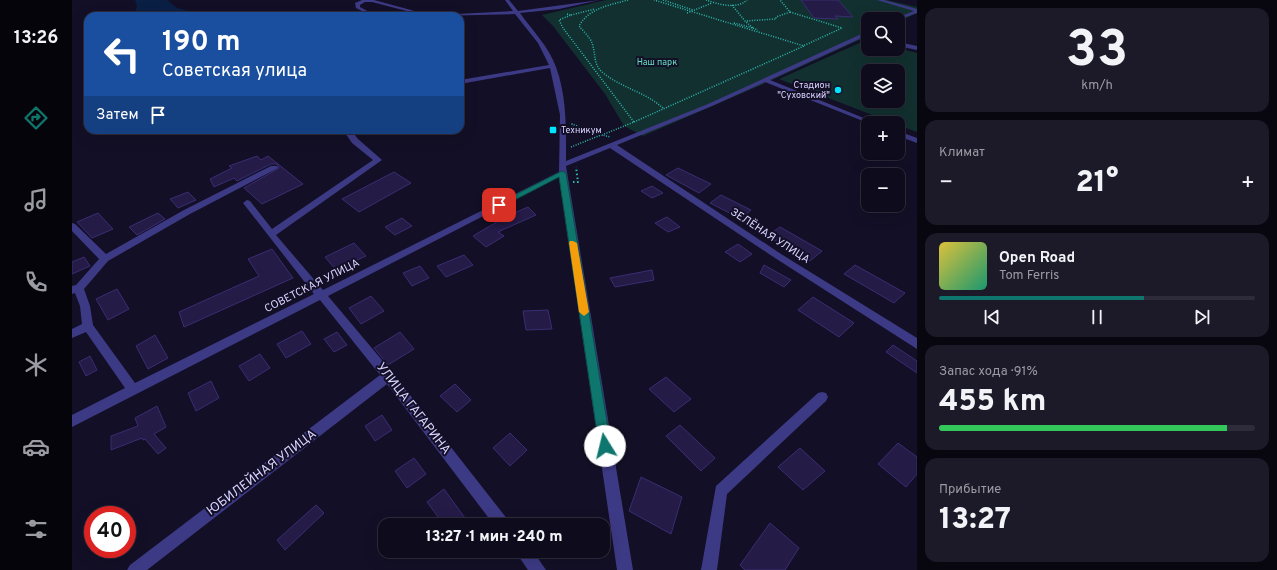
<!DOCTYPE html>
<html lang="ru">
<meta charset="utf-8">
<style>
:root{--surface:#0e0b1c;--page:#1c1929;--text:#f1f3f6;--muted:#9b9ba3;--line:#2e2b3b;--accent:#0f766e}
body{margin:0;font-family:Overpass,sans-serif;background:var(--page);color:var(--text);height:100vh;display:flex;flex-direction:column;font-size:15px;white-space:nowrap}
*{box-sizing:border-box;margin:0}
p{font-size:13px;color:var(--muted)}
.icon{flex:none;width:22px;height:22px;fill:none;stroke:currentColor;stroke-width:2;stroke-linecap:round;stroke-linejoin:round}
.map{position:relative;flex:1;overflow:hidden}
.side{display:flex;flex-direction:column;gap:8px;padding:8px;background:#08060f;width:360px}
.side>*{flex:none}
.hud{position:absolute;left:12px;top:12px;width:380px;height:122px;border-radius:12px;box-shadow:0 4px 16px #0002,0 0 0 1px var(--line);background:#1a4fa0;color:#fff;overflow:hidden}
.controls{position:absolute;left:789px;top:12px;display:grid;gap:8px}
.controls a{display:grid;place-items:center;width:44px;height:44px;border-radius:8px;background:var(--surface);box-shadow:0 4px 16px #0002,0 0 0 1px var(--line);font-size:20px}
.speed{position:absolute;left:12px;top:506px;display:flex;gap:8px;font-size:20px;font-weight:700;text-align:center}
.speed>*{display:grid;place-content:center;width:52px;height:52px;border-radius:50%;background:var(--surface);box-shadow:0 4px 16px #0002,0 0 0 1px var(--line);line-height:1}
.speed .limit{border:6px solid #d22;background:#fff;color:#111}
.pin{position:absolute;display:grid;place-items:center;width:34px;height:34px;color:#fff;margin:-17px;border-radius:8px;box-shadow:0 2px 6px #0006}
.me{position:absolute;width:44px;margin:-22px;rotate:351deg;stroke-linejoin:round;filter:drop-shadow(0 0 3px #0008)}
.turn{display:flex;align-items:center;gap:14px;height:84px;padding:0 12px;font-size:18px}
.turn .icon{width:52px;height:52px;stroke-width:2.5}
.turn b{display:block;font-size:28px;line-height:34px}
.then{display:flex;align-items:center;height:38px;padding:0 12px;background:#0003;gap:8px;font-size:15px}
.big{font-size:30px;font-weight:800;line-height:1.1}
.side .tile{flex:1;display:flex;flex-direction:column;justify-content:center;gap:6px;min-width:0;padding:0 14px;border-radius:12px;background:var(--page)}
.side .dial{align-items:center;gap:0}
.dial b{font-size:52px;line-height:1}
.song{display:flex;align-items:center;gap:12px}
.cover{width:48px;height:48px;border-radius:6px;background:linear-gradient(135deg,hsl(50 70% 55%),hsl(160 70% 35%))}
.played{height:4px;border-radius:2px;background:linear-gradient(90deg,var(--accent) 65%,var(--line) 65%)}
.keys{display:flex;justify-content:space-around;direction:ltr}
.heat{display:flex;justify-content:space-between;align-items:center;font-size:22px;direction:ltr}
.charge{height:6px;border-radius:3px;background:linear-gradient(90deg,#34c759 91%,var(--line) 0)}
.trip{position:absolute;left:306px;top:518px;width:232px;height:40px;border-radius:12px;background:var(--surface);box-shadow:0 4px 16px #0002,0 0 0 1px var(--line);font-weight:800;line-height:40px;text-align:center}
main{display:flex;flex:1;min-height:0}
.dock{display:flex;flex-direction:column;width:72px;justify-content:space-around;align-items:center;background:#06040b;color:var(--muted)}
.dock .icon{width:28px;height:28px}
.dock .current{color:var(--accent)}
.dock b{font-size:18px;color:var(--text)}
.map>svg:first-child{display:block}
.green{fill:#12302f;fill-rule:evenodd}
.water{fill:#0a1f44}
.building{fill:#241b47;stroke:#3b2d73}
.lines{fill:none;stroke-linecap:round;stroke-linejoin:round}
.path-far1{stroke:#2fb8b0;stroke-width:1.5;stroke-dasharray:1 1.5;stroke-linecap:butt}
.path{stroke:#2fb8b0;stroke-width:2;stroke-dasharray:1.5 2.5;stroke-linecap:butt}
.minor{fill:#3d3a85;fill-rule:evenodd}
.route{fill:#0f766e;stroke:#0a4d48}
.slow{fill:#f59e0b}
.poi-dot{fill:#00e5ff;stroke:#130f26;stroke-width:1.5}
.labels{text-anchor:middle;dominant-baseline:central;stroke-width:4;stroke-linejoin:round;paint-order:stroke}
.far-park-label{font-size:9px;fill:#5fe0c0;stroke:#130f26}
.far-poi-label{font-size:9px;fill:#d9d4ff;stroke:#130f26;text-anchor:end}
.street-label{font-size:11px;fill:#d9d4ff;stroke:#130f26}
.near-street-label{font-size:13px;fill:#d9d4ff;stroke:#130f26}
</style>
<main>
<nav class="dock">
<b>13:26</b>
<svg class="icon current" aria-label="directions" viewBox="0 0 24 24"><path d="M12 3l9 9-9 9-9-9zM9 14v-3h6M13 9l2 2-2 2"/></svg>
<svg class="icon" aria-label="music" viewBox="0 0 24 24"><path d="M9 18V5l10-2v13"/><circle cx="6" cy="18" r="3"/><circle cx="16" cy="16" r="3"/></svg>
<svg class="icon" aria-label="phone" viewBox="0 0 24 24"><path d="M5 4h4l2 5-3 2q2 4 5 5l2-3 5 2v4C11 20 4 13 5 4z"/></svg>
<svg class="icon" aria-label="climate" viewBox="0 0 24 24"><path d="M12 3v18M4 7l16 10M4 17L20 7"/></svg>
<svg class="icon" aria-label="car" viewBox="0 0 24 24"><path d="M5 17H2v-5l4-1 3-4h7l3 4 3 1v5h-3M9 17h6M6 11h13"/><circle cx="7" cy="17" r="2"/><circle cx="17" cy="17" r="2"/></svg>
<svg class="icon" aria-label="filters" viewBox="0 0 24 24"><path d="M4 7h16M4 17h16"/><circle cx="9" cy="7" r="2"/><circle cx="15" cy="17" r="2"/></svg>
</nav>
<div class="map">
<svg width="845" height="570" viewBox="0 0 845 570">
<rect width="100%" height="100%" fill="#130f26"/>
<path class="green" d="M534,0H815L845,7V13L826,22V19H796V36L689,85L571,136L552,126L533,94L481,26L470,15Z
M794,40H796V49L826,48L845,53V132L826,125V123H821L707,79ZM796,71H826V101H796Z"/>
<path class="water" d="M63,0H95L105,8L116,11L112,16H69L63,13L65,6Z"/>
<path class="building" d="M729,0H766L781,17L763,16L766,19L742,18Z
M185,156L189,160L196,156L231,184L190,204L172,188L207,168L205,164H199L165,181L162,178L142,187L138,179L160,168L157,166Z
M606,168L639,184L627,193L594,175Z
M322,172L339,183L287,212L270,199Z
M580,186L591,193L580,198L569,191Z
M116,192L124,200L106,208L98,199Z
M649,195L679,210L669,219L638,203Z
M456,207L464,215L426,232L432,236L414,247L401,236L433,217Z
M26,213L41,229L20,238L5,222Z
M86,213L93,219L65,235L57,227Z
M595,217L608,227L596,232L583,223Z
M330,218L340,226L323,235L313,227Z
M708,227L750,251L738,261L695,236Z
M282,243L294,256L264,270L253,257Z
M666,244L680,254L668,262L653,252Z
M200,249L221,278L112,327L107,312L187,276L176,259Z
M392,255L401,265L374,277L365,266Z
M12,257L18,266L0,274V262Z
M692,265L719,280L712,287L688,273Z
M783,265L833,293L822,303L772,274Z
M348,266L357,278L340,286L331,273Z
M580,270L582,280L543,287L538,278Z
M45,289L57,309L36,320L24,299Z
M299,296L312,311L289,324L277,308Z
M741,297L782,323L767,337L726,310Z
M476,310L480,329L454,330L451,311Z
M230,331L239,344L214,358L205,344Z
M265,332L275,345L262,352L252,339Z
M328,332L342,349L316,365L302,348Z
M83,335L96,358L76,369L64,346Z
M821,345L845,361V373L814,352Z
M188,354L198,368L177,381L167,366Z
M18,356L25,370L14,376L7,362Z
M594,377L619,399L602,412L577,389Z
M139,381L147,398L124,411L116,393Z
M383,384L399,400L385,412L368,396Z
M85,406L94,427L82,434L94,448L86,454L73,439L71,440L70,438L39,450V436L66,426L63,418Z
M310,415L320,430L303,441L293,426Z
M608,425L643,458L629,471L594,436Z
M438,433L455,450L438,466L421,448Z
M826,443L845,457V474L834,487L806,464Z
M728,448L753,471L731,490L706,467Z
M342,458L354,474L335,488L323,471Z
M569,477L610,497L599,534L557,511Z
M372,489L398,525H372L355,502Z
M244,505L252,513L213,550L205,540Z
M698,523L727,548L713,570H673L668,565Z"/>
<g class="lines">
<path class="path-far1" d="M556,0C538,5 517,8 507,26C511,31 518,37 520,43C524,54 521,64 530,72C549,88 574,92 592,109
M591,0L621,10
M634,0C646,4 664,10 675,0
M660,5L673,21L704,19V17L718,12L708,0
M718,12L770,28L731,46
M615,13L640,3
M495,14L499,15L487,20L491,28L562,122L530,135L538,137
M499,15L523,9
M662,23L681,28L673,21
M681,28L686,30
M562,122L732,46L582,0
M501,127L500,124L530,135
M499,147L529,135"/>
<path class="path" d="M501,182H506L504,167"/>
<path class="minor" d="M290,0H302L361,16L298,15L284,8L283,3ZM293,2H300L346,14L299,13L288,7V5Z
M433,0H437L446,11L528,0L487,9L448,13C460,30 477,47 484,67C495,97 494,129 494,161L636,104L796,31V35L698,80L804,123H796L693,82L640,106L545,145L709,254L845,338V349L703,258L538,148L494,166L561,570H545L487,177L256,296L320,372L436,520L438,525H422L315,384L75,570H55L58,565L308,375L248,300L0,427V415L53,388L14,332L0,338V329L10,324L8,306L3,293L0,294V286L4,285L27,259L0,231V223L3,224L34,254L112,210L199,166H205L206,168L118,214L36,261L12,289L18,306L21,325L63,383L242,294L171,203L175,200L178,201L200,229L301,160L280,143L271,130H279L286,139L310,160L204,235L251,290L487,172L488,115L478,68L388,84V80L477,65L466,43L443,14L363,16L365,15L441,11Z
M805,0H812L845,9V13L826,20L824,18L842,11Z
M826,42L845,46V50L826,46Z
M826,131L845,138V143L826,136Z
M750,392L754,393L756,397L754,401L655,494L645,570H629L644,486L746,393Z
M443,551H461L474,570H456Z"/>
</g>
<path class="route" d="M490,171L494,173L539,446L537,450L533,452L529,450L527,446L487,177L429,207L423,205Z"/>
<path class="slow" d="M498,241H501L505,243L517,312L512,316L507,312L497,243Z"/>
<g class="poi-dot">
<circle cx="766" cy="90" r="4"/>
<rect x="477" y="126" width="8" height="8" rx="2"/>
</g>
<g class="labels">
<g class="far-park-label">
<text x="585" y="62">Наш парк</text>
</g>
<g class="far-poi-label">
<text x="758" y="85">Стадион<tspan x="758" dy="10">"Суховский"</tspan></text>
<text x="489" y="130" text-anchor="start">Техникум</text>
</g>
<g class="street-label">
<text transform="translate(698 236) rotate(33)">ЗЕЛЁНАЯ УЛИЦА</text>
<text transform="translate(240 286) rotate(-27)">СОВЕТСКАЯ УЛИЦА</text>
</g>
<g class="near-street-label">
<text transform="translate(341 409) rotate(52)">УЛИЦА ГАГАРИНА</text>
<text transform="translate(190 473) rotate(-37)">ЮБИЛЕЙНАЯ УЛИЦА</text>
</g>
</g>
</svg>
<div class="controls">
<a><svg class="icon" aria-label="search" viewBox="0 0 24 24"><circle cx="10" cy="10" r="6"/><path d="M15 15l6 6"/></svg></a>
<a><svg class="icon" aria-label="layers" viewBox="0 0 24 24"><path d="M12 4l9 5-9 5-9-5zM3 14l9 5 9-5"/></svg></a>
<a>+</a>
<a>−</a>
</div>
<div class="speed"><div class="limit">40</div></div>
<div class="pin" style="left:427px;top:205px;background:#d93025"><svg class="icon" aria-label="arrive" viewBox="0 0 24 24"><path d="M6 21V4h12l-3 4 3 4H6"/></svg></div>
<svg class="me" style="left:533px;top:446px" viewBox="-20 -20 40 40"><circle r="19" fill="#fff"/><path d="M0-13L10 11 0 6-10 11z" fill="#0f766e"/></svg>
<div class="trip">13:27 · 1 мин · 240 m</div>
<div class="hud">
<div class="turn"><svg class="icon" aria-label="left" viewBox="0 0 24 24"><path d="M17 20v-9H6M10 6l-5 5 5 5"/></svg><div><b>190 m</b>Советская улица</div></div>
<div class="then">Затем<svg class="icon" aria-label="arrive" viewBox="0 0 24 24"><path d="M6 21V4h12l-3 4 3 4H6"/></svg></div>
</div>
</div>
<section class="side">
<div class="tile dial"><b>33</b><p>km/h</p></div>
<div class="tile"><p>Климат</p>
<div class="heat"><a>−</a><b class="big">21°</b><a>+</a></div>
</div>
<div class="tile">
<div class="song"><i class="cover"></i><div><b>Open Road</b><p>Tom Ferris</p></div></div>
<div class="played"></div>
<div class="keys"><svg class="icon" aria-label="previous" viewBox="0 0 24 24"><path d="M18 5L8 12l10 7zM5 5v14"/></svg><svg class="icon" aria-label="pause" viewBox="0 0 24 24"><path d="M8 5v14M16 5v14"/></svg><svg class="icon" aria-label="next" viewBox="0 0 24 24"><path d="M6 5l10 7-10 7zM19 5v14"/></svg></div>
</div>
<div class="tile"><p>Запас хода · 91%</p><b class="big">455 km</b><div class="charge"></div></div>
<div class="tile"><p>Прибытие</p><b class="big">13:27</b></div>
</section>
</main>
